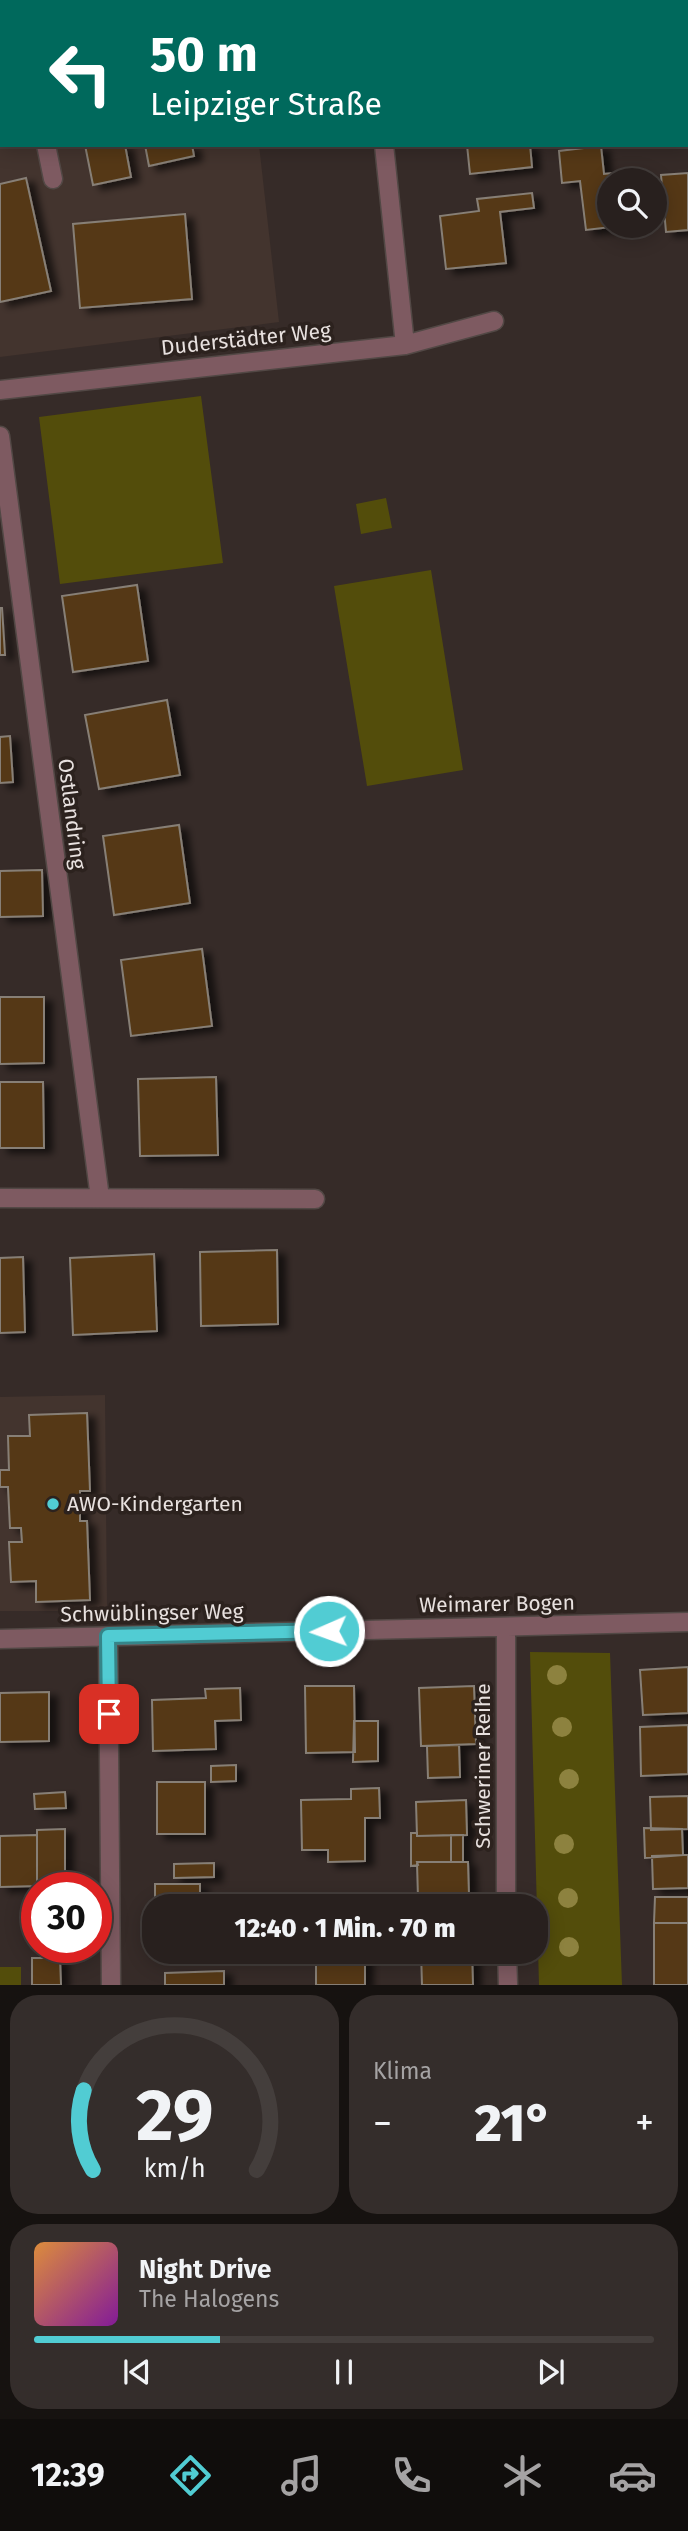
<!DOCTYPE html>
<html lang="de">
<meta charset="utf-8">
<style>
:root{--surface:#28201e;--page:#342d2b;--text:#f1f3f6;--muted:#a5a3a4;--line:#443e3c;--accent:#51ccd3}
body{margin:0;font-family:"Fira Sans",sans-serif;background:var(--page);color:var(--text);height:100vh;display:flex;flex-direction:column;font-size:26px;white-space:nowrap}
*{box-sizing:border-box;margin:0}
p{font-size:23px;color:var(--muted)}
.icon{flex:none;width:38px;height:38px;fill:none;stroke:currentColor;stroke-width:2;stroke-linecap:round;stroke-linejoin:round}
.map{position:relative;height:1985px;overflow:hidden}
.drawer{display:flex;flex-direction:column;gap:10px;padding:10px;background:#161210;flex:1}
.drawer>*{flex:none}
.hud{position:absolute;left:0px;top:0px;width:690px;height:147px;box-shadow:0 4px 18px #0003,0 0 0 2px var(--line);background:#00695c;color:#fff;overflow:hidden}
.tools{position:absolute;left:597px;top:168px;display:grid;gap:14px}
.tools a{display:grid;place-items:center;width:70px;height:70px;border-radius:50%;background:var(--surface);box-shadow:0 4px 18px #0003,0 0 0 2px var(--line);font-size:35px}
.speed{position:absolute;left:21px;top:1872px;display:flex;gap:14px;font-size:35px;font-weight:700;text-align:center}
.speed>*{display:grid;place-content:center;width:91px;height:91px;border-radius:50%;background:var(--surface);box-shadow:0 4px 18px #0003,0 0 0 2px var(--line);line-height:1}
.speed .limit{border:10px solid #d22;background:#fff;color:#111}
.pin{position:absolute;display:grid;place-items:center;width:60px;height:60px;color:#fff;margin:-30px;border-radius:14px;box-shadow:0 4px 10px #0006}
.me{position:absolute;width:77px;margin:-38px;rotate:268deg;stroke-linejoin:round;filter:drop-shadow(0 0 5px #0008)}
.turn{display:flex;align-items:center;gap:24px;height:147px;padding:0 35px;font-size:32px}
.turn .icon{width:91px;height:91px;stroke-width:2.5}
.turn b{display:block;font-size:49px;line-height:60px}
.big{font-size:52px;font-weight:800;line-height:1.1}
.drawer .card{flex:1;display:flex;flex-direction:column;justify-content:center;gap:10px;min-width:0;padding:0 24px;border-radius:28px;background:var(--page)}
.drawer .dial{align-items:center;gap:0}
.dial svg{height:182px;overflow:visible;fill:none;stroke:var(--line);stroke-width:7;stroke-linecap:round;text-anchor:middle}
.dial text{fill:var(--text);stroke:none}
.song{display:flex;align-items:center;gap:21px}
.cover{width:84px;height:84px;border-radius:10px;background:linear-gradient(135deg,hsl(30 70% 55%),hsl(290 70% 35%))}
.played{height:7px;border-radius:4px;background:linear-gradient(90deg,var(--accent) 30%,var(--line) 30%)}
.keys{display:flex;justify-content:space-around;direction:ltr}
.heat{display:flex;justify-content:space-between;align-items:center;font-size:38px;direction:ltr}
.drawer .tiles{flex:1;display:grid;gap:10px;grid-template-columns:1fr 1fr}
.card:last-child{grid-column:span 2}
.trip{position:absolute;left:142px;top:1894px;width:406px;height:70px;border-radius:28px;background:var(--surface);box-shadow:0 4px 18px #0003,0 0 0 2px var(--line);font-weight:800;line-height:70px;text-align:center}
.menu{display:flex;height:112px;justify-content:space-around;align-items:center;background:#100d0c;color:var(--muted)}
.menu .icon{width:49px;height:49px}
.menu .on{color:var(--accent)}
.menu b{font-size:32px;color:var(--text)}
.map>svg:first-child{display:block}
.built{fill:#43342e}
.green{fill:#534d0b}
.building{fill:#543813;stroke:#877f76;stroke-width:2;filter:url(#shadow)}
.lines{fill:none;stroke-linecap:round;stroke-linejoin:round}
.street-casing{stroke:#524845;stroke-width:21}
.street{stroke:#7e5a61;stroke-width:18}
.tree{fill:#8d823f}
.route-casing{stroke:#358589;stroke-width:18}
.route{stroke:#51ccd3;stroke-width:12}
.poi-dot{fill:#51ccd3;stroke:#2c221e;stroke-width:2.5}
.labels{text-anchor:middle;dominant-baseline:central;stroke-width:7;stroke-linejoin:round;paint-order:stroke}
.street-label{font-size:21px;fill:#e8e1df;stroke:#2c221e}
.poi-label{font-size:21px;fill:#e8e1df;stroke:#2c221e;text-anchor:start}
</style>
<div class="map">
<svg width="688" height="1985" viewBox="0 0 688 1985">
<defs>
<filter id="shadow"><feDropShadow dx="8" dy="4.5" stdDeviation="3.5" flood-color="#0009"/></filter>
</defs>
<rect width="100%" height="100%" fill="#362b28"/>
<path class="built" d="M0,0H243L2,2V145H259L279,322L0,357Z
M105,1395L107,1611H0V1397Z"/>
<path class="green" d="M201,396L223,563L60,584L39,417Z
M386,498L392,528L361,534L356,504Z
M431,570L463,770L367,786L334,586Z
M530,1652L610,1653L622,1985H539Z
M0,1967H21V1985H0Z"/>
<path class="building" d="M55,0H221L222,2H56Z
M0,63L2,71L0,116Z
M85,145H125L131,177L93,185Z
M145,145H192L194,156L149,166Z
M467,145H530L532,167L470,174Z
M601,146L604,174L633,171L634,180H609V226H619L586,230L580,181L562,183L559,151Z
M688,173V230L666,232L661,175Z
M26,178L51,291L0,302V184Z
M532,193L534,208L500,212L506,263L446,269L440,216L479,211L477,199Z
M185,214L192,299L80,308L73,224Z
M137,585L148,661L73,672L62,596Z
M0,608H2L5,655H0Z
M167,700L180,775L99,789L85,715Z
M10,736L13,782L0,783V737Z
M179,825L190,903L114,915L103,836Z
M42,870L43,916L0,917V871Z
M202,949L212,1026L131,1036L121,960Z
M0,997H44V1063L0,1064Z
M216,1077L218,1155L140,1156L138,1079Z
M0,1082H43L44,1148H0Z
M277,1250L278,1324L201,1326L200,1252Z
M154,1254L157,1331L73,1335L70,1258Z
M23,1257L25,1332L0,1333V1258Z
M87,1413L90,1491H80V1521H87L90,1600L36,1602V1581L11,1582L9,1542H22L21,1528H10L8,1487H0V1470H9L8,1436H30L29,1415Z
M688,1667V1713L643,1715L640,1670Z
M305,1686H354L355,1752L306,1753Z
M474,1686L476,1744L421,1746L419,1688Z
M240,1688L241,1720L215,1721L216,1749L153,1751L152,1700L206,1698L205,1689Z
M49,1692V1741L0,1742V1693Z
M354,1721H378V1761L353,1762Z
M688,1725V1774L641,1776L640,1727Z
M459,1745L460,1777L428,1778L427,1746Z
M236,1765V1781L211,1782V1766Z
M157,1782H205V1834H157Z
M379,1788L380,1818H365V1861L328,1862V1850H302L301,1800L351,1799V1789Z
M65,1792L66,1808L35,1809L34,1794Z
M688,1796V1829L651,1830L650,1797Z
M466,1800L467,1835L417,1836L416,1802Z
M644,1828L682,1829L683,1855L645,1858Z
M65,1829V1888H37V1830Z
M411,1833H417V1836L451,1835V1862H417L418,1865L411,1866Z
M37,1835V1886L0,1887V1836Z
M451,1835H463V1862H451Z
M683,1855H688V1888L653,1889L652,1856Z
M417,1862H468L469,1896L418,1898Z
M214,1863V1877L174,1878V1864Z
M155,1884H200V1906H155Z
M655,1897H688V1923H654Z
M322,1904H367V1906H322Z
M654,1923H688V1985H654Z
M365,1951V1985H316V1952Z
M421,1951H472L473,1985H422Z
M32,1958H60L61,1985H32Z
M224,1971V1985H165V1973Z"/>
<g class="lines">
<g class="street-casing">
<path id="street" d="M16,0V2
M412,2L413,0
M46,145L53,179
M384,145L405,345
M0,390L405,345L494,321
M0,436L100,1198
M0,1198L315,1199
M506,1627V1906
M108,1637L111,1985
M0,1639L688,1622
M507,1951L508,1985"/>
</g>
<use href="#street" class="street"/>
</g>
<g class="tree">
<circle cx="557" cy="1675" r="10"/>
<circle cx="562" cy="1727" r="10"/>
<circle cx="569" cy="1779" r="10"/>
<circle cx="564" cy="1844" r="10"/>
<circle cx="568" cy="1898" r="10"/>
<circle cx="569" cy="1947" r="10"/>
</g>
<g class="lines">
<g class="route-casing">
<path id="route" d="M109,1714L108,1636L329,1631"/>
</g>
<use href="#route" class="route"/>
</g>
<circle class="poi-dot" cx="53" cy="1504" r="7"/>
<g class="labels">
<g class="street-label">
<text transform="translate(246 339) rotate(-6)">Duderstädter Weg</text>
<text transform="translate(72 814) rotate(83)">Ostlandring</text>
<text transform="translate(497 1604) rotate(-1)">Weimarer Bogen</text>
<text transform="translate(152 1613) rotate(-1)">Schwüblingser Weg</text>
<text transform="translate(483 1766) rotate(-90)">Schweriner Reihe</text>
</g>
<g class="poi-label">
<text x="67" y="1504">AWO-Kindergarten</text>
</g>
</g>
</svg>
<div class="tools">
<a><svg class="icon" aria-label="search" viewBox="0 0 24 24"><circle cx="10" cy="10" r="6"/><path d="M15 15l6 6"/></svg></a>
</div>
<div class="speed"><div class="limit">30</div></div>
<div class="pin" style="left:109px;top:1714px;background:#d93025"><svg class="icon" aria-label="arrive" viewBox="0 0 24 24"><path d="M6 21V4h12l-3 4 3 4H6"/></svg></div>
<svg class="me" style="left:329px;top:1631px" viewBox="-20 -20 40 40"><circle r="17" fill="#51ccd3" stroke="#fff" stroke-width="3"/><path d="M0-11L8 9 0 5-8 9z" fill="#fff"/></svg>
<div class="trip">12:40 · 1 Min. · 70 m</div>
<div class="hud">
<div class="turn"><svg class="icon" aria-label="left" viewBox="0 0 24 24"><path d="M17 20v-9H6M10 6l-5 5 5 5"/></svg><div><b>50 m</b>Leipziger Straße</div></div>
</div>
</div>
<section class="drawer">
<div class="tiles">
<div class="card dial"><svg viewBox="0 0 100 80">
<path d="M14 69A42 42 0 1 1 86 69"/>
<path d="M14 69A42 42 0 0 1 10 34" stroke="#51ccd3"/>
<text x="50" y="56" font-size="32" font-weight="700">29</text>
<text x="50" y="72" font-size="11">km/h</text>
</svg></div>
<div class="card"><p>Klima</p>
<div class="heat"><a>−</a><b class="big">21°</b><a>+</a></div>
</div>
<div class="card">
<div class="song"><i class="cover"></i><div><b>Night Drive</b><p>The Halogens</p></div></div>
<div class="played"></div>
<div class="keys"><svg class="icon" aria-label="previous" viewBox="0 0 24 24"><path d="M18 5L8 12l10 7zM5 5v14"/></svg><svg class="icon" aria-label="pause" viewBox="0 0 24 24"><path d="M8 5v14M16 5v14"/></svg><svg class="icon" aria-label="next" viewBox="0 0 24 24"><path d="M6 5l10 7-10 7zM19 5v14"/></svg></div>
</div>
</div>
</section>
<nav class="menu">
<b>12:39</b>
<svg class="icon on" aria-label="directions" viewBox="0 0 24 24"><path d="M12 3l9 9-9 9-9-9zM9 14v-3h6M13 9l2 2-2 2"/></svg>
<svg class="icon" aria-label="music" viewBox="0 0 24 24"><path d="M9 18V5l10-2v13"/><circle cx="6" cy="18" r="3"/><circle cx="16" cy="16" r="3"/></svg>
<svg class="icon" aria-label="phone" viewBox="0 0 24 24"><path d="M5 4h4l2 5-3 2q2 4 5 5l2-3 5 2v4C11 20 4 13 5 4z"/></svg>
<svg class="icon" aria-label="climate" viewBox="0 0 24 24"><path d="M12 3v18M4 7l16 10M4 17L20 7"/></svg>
<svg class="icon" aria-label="car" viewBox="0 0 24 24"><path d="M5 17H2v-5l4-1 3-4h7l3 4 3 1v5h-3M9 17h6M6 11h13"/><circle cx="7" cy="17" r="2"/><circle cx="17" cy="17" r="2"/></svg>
</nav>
